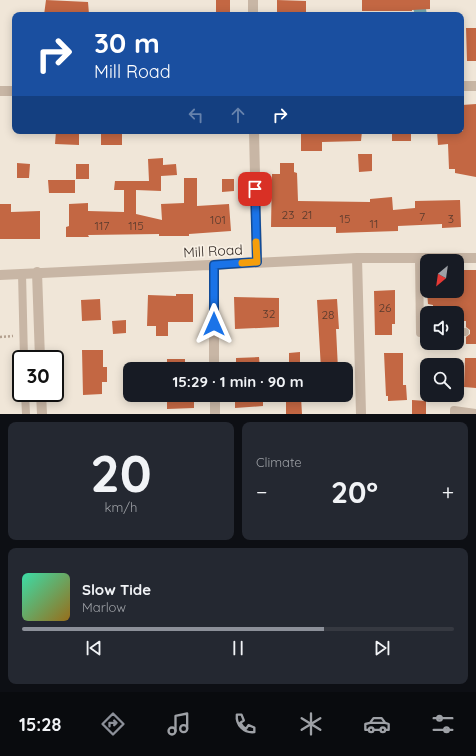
<!DOCTYPE html>
<meta charset="utf-8">
<style>
:root{--surface:#171b24;--page:#242831;--text:#f1f3f6;--muted:#9ea1a6;--line:#363941;--accent:#8c9099}
body{margin:0;font-family:Quicksand,sans-serif;background:var(--page);color:var(--text);height:100vh;display:flex;flex-direction:column;font-size:15px;white-space:nowrap}
*{box-sizing:border-box;margin:0}
p{font-size:13px;color:var(--muted)}
.icon{flex:none;width:22px;height:22px;fill:none;stroke:currentColor;stroke-width:2;stroke-linecap:round;stroke-linejoin:round}
.map{position:relative;height:414px;overflow:hidden}
.panel{display:flex;flex-direction:column;gap:8px;padding:8px;background:#0d0f14;flex:1}
.panel>*{flex:none}
.top-card{position:absolute;left:12px;top:12px;width:452px;height:122px;border-radius:8px;box-shadow:0 2px 10px #0003;background:#1a4fa0;color:#fff;overflow:hidden}
.needle{width:26px;rotate:209deg}
.fabs{position:absolute;left:420px;top:254px;display:grid;gap:8px}
.fabs a{display:grid;place-items:center;width:44px;height:44px;border-radius:8px;background:var(--surface);box-shadow:0 2px 10px #0003;font-size:20px}
.speed{position:absolute;left:12px;top:350px;display:flex;gap:8px;font-size:20px;font-weight:700;text-align:center}
.speed>*{display:grid;place-content:center;width:52px;height:52px;border-radius:50%;background:var(--surface);box-shadow:0 2px 10px #0003;line-height:1}
.speed .limit{border:2px solid #111;border-radius:6px;background:#fff;color:#111}
.pin{position:absolute;display:grid;place-items:center;width:34px;height:34px;color:#fff;margin:-17px;border-radius:8px;box-shadow:0 2px 6px #0006}
.me{position:absolute;width:44px;margin:-22px;rotate:0deg;stroke-linejoin:round;filter:drop-shadow(0 0 3px #0008)}
.turn{display:flex;align-items:center;gap:14px;height:84px;padding:0 16px;font-size:18px}
.turn .icon{width:52px;height:52px;stroke-width:2.5}
.turn b{display:block;font-size:28px;line-height:34px}
.lanes{display:flex;align-items:center;height:38px;padding:0 16px;background:#0003;justify-content:center;gap:20px;direction:ltr}
.lanes .off{opacity:.35}
.big{font-size:30px;font-weight:700;line-height:1.1}
.panel .tile{flex:1;display:flex;flex-direction:column;justify-content:center;gap:6px;min-width:0;padding:0 14px;border-radius:8px;background:var(--page)}
.panel .dial{align-items:center;gap:0}
.dial b{font-size:52px;line-height:1}
.song{display:flex;align-items:center;gap:12px}
.cover{width:48px;height:48px;border-radius:6px;background:linear-gradient(135deg,hsl(160 70% 55%),hsl(40 70% 35%))}
.played{height:4px;border-radius:2px;background:linear-gradient(90deg,var(--accent) 70%,var(--line) 70%)}
.keys{display:flex;justify-content:space-around;direction:ltr}
.heat{display:flex;justify-content:space-between;align-items:center;font-size:22px;direction:ltr}
.panel .tiles{flex:1;display:grid;gap:8px;grid-template-columns:1fr 1fr}
.tile:last-child{grid-column:span 2}
.trip{position:absolute;left:123px;top:362px;width:230px;height:40px;border-radius:8px;background:var(--surface);box-shadow:0 2px 10px #0003;font-weight:700;line-height:40px;text-align:center}
.dock{display:flex;height:64px;justify-content:space-around;align-items:center;background:#090b0e;color:var(--muted)}
.dock .icon{width:28px;height:28px}
.dock .active{color:var(--accent)}
.dock b{font-size:18px;color:var(--text)}
.map>svg:first-child{display:block}
.water{fill:#78a8ad}
.building{fill:#c36743}
.lines{fill:none;stroke-linecap:round;stroke-linejoin:round}
.path{stroke:#b3a08f;stroke-width:2.5;stroke-dasharray:2 2;stroke-linecap:butt}
.lane{stroke:#c8b6a5;stroke-width:8}
.street{stroke:#c8b6a5;stroke-width:10}
.route-casing{stroke:#114b97;stroke-width:10}
.route{stroke:#1a73e8;stroke-width:7}
.slow{stroke:#f59e0b;stroke-width:7}
.labels{text-anchor:middle;dominant-baseline:central;stroke-width:3.5;stroke-linejoin:round;paint-order:stroke}
.number-label{font-size:12px;fill:#583a2d}
.street-label{font-size:14px;fill:#342b26;stroke:#f8f0e4}
</style>
<div class="map">
<svg width="476" height="414" viewBox="0 0 476 414">
<rect width="100%" height="100%" fill="#f0e6d8"/>
<path class="water" d="M425,3L427,15H415L413,8Z"/>
<path class="building" d="M46,0L88,2L89,14L44,15Z
M216,0H230V12H216Z
M277,0L306,1V13H296V15H277Z
M362,0H430V9L412,10V11H362Z
M466,28H476V61H467Z
M476,104V177L455,173V169H449L448,144L438,145L437,131H463L462,105Z
M56,131H79V145L55,144Z
M101,131H122V145H101Z
M301,131H362L361,141L322,142V151H301Z
M392,131H411V141H392Z
M358,154H372V171L359,172Z
M163,158V165L176,164L177,175L161,176V191L136,190V214L162,220L161,204L184,203V178H197V206L229,204L231,231L189,234V236H159V234L88,235L89,237H66V227L69,226V204L88,203V211L124,212V190H114L115,181H149L148,159Z
M17,163L30,164L29,178H17Z
M280,163H294V172L297,173L298,201L370,202V199L392,197L393,210L415,208V201L460,200L461,227L442,228V224L398,226V231L336,233V227H271L272,174H280Z
M76,164H89V179H76Z
M222,179H234V191L222,192Z
M48,180H75V193H49Z
M0,204H11V212L40,211V239H0Z
M457,270H476V344H466V337L470,334V330L466,327V321H457V313H433V305L428,304L427,291H457Z
M395,290V324H392V335H375L374,291Z
M176,294H193V322H168V336H156V326H147L148,295L176,296Z
M234,297L279,298V327L235,329Z
M100,299L101,320L82,321L81,300Z
M337,299L339,329H336L338,369H321L317,300Z
M126,320V333L113,334L112,321Z
M82,350H103V367H107V382H102V394L83,395Z
M300,352V365L289,366V353Z
M384,353H403V385H406L407,400L388,401V396H386Z
M259,357L260,369H236V358Z
M465,358H476V388L464,387Z
M167,359H185V369H167Z
M167,395H194V408L167,409Z
M235,395H263V406L235,408Z
M286,397H301L302,414H286Z
M412,400L426,401V414H412Z"/>
<g class="lines">
<path class="path" d="M0,337L13,336"/>
<path class="lane" d="M419,259L420,333H427
M22,273L24,359
M457,332H465
M25,393L26,414
M454,414V410L476,413"/>
<path class="street" d="M253,0V15
M461,86H476
M0,91H15
M254,131L257,262
M357,258L361,414
M214,265V369
M37,272L40,359
M0,275L357,258H476
M41,393L42,414
M215,395V414"/>
</g>
<g class="lines">
<g class="route-casing">
<path id="route" d="M214,324V265L257,262L255,189"/>
</g>
<use href="#route" class="route"/>
<path class="slow" d="M242,263L257,262L256,242"/>
</g>
<g class="labels">
<g class="number-label">
<text x="288" y="214">23</text>
<text x="307" y="214">21</text>
<text x="422" y="216">7</text>
<text x="345" y="218">15</text>
<text x="451" y="218">3</text>
<text x="218" y="219">101</text>
<text x="374" y="223">11</text>
<text x="102" y="225">117</text>
<text x="136" y="225">115</text>
<text x="385" y="307">26</text>
<text x="269" y="313">32</text>
<text x="328" y="314">28</text>
</g>
<g class="street-label">
<text transform="translate(213 251) rotate(-3)">Mill Road</text>
</g>
</g>
</svg>
<div class="fabs">
<a><svg class="needle" viewBox="-14 -14 28 28"><path d="M0-13l5 13h-10z" fill="#e53935"/><path d="M0 13l5-13h-10z" fill="#9ea1a6"/></svg></a>
<a><svg class="icon" aria-label="sound" viewBox="0 0 24 24"><path d="M4 9h4l5-4v14l-5-4H4zM17 9q2 3 0 6"/></svg></a>
<a><svg class="icon" aria-label="search" viewBox="0 0 24 24"><circle cx="10" cy="10" r="6"/><path d="M15 15l6 6"/></svg></a>
</div>
<div class="speed"><div class="limit">30</div></div>
<div class="pin" style="left:255px;top:189px;background:#d93025"><svg class="icon" aria-label="arrive" viewBox="0 0 24 24"><path d="M6 21V4h12l-3 4 3 4H6"/></svg></div>
<svg class="me" style="left:214px;top:324px" viewBox="-20 -20 40 40"><path d="M0-17L14 15 0 8-14 15z" fill="#1a73e8" stroke="#fff" stroke-width="4"/></svg>
<div class="trip">15:29 · 1 min · 90 m</div>
<div class="top-card">
<div class="turn"><svg class="icon" aria-label="right" viewBox="0 0 24 24"><path d="M7 20v-9h11M14 6l5 5-5 5"/></svg><div><b>30 m</b>Mill Road</div></div>
<div class="lanes"><svg class="icon off" aria-label="left" viewBox="0 0 24 24"><path d="M17 20v-9H6M10 6l-5 5 5 5"/></svg><svg class="icon off" aria-label="ahead" viewBox="0 0 24 24"><path d="M12 20V5M6 11l6-6 6 6"/></svg><svg class="icon" aria-label="right" viewBox="0 0 24 24"><path d="M7 20v-9h11M14 6l5 5-5 5"/></svg></div>
</div>
</div>
<section class="panel">
<div class="tiles">
<div class="tile dial"><b>20</b><p>km/h</p></div>
<div class="tile"><p>Climate</p>
<div class="heat"><a>−</a><b class="big">20°</b><a>+</a></div>
</div>
<div class="tile">
<div class="song"><i class="cover"></i><div><b>Slow Tide</b><p>Marlow</p></div></div>
<div class="played"></div>
<div class="keys"><svg class="icon" aria-label="previous" viewBox="0 0 24 24"><path d="M18 5L8 12l10 7zM5 5v14"/></svg><svg class="icon" aria-label="pause" viewBox="0 0 24 24"><path d="M8 5v14M16 5v14"/></svg><svg class="icon" aria-label="next" viewBox="0 0 24 24"><path d="M6 5l10 7-10 7zM19 5v14"/></svg></div>
</div>
</div>
</section>
<nav class="dock">
<b>15:28</b>
<svg class="icon active" aria-label="directions" viewBox="0 0 24 24"><path d="M12 3l9 9-9 9-9-9zM9 14v-3h6M13 9l2 2-2 2"/></svg>
<svg class="icon" aria-label="music" viewBox="0 0 24 24"><path d="M9 18V5l10-2v13"/><circle cx="6" cy="18" r="3"/><circle cx="16" cy="16" r="3"/></svg>
<svg class="icon" aria-label="phone" viewBox="0 0 24 24"><path d="M5 4h4l2 5-3 2q2 4 5 5l2-3 5 2v4C11 20 4 13 5 4z"/></svg>
<svg class="icon" aria-label="climate" viewBox="0 0 24 24"><path d="M12 3v18M4 7l16 10M4 17L20 7"/></svg>
<svg class="icon" aria-label="car" viewBox="0 0 24 24"><path d="M5 17H2v-5l4-1 3-4h7l3 4 3 1v5h-3M9 17h6M6 11h13"/><circle cx="7" cy="17" r="2"/><circle cx="17" cy="17" r="2"/></svg>
<svg class="icon" aria-label="filters" viewBox="0 0 24 24"><path d="M4 7h16M4 17h16"/><circle cx="9" cy="7" r="2"/><circle cx="15" cy="17" r="2"/></svg>
</nav>
